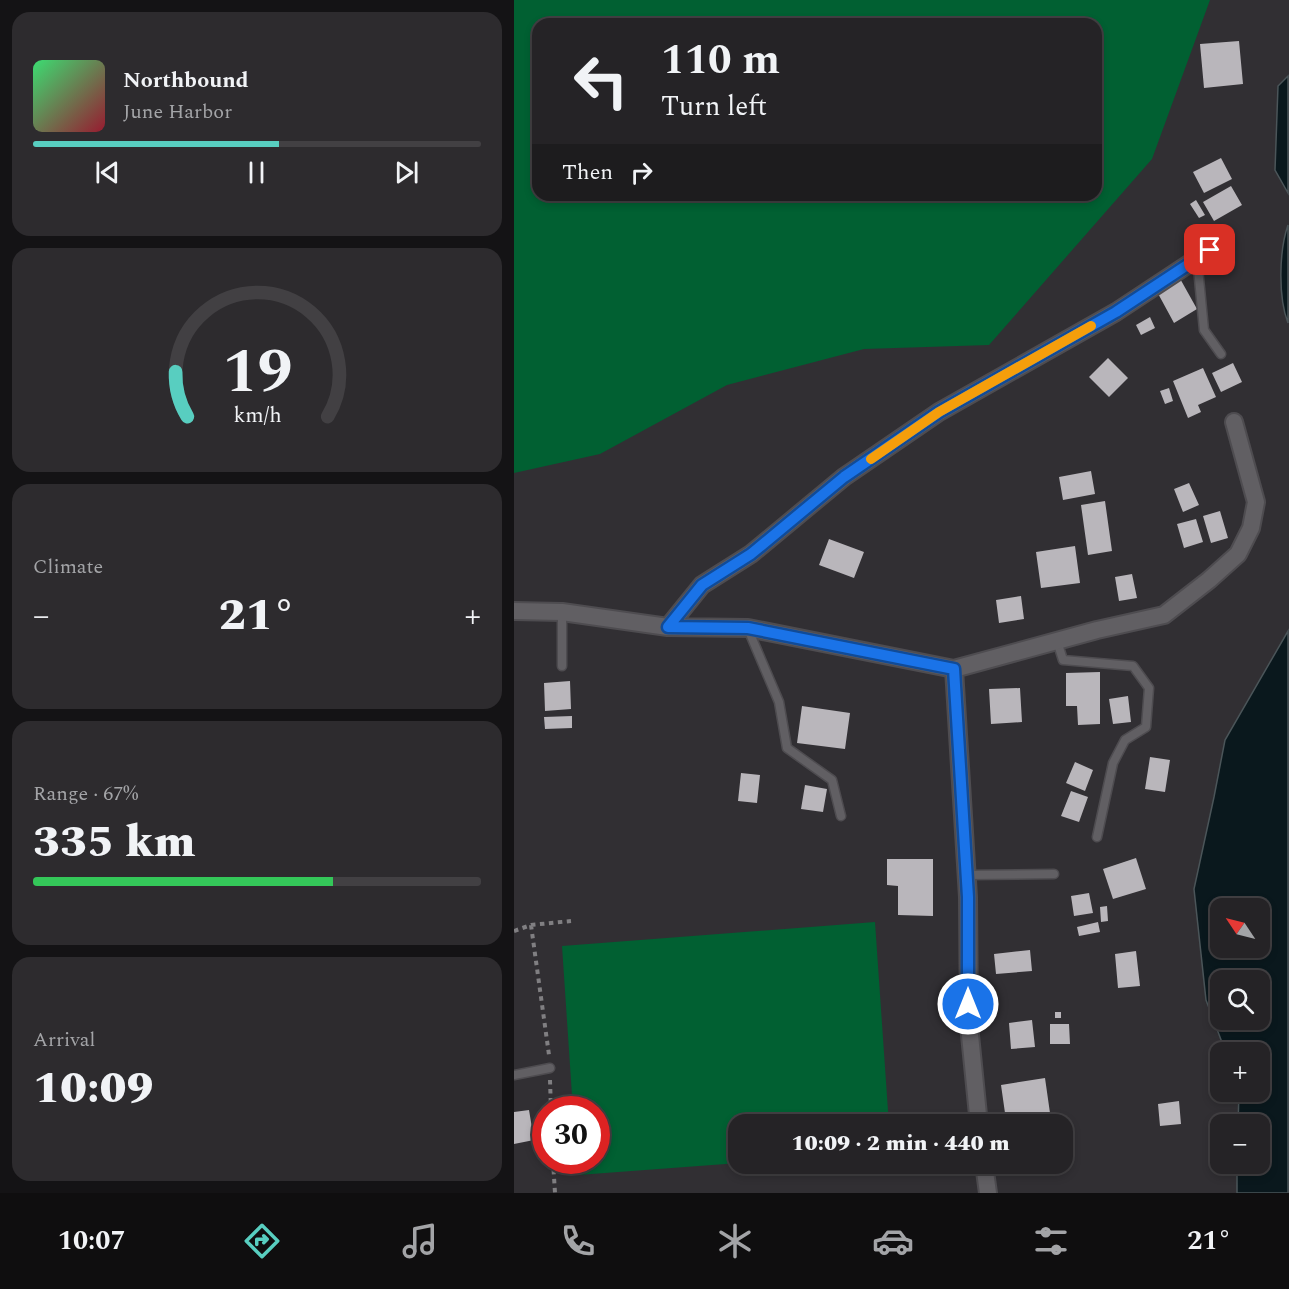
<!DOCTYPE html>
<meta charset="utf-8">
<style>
:root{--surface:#252326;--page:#2d2b2e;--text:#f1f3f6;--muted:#a3a4a7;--line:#424043;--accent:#58cec0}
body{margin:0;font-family:Spectral,serif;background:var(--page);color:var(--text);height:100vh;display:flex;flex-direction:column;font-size:22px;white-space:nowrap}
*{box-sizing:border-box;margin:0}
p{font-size:20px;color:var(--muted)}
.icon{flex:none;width:33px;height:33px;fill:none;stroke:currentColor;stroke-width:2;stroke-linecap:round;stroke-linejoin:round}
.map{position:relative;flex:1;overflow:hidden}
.sheet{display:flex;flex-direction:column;gap:12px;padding:12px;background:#141315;width:514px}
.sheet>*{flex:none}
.top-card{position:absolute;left:18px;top:18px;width:570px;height:183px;border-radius:18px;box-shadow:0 3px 9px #0003,0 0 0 2px var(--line);background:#252326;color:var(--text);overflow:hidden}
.needle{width:39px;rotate:305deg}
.fabs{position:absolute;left:696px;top:898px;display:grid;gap:12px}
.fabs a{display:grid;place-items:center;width:60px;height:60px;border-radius:12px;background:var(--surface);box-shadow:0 3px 9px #0003,0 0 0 2px var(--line);font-size:30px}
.speed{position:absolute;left:18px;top:1096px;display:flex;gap:12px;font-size:30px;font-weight:700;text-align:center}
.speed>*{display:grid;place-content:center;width:78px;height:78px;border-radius:50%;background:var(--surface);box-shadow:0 3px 9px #0003,0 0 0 2px var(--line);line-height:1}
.speed .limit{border:9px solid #d22;background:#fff;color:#111}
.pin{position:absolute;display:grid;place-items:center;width:51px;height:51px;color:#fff;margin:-26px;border-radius:12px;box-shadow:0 3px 9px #0006}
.me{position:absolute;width:66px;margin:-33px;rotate:0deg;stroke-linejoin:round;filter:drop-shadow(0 0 4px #0008)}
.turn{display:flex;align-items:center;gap:21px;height:126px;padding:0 30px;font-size:27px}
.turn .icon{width:78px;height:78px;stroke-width:2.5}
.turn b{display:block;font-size:42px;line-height:51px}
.then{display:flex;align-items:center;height:57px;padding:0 30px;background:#0003;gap:12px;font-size:22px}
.big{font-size:45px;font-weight:800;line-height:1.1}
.sheet .card{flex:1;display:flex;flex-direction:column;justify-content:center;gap:9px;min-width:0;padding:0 21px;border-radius:18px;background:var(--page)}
.sheet .dial{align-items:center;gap:0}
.dial svg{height:156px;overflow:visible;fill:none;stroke:var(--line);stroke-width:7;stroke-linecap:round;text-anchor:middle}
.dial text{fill:var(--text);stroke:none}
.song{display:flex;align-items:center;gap:18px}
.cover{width:72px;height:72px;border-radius:9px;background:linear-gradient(135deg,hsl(140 70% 55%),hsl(350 70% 35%))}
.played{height:6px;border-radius:3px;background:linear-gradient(90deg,var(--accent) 55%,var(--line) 55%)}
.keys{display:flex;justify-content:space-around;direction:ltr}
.heat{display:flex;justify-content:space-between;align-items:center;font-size:33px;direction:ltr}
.charge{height:9px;border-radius:4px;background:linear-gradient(90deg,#34c759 67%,var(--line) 0)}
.trip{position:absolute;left:214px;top:1114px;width:345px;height:60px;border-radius:18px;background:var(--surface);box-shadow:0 3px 9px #0003,0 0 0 2px var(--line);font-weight:800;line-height:60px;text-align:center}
.tabs{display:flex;height:96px;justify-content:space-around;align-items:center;background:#0f0e0f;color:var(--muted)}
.tabs .icon{width:42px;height:42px}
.tabs .selected{color:var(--accent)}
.tabs b{font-size:27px;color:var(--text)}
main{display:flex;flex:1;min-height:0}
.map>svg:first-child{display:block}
.green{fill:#016032;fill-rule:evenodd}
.water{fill:#0a181d;stroke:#4b5559;stroke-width:1.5;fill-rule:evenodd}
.building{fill:#b9b6bb}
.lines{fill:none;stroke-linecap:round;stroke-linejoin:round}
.lane-casing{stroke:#4e4c50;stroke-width:11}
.street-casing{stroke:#4e4c50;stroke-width:20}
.path{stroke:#807f82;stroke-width:4;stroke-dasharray:4.5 4.5;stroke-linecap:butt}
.lane{stroke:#615f63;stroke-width:8}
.street{stroke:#615f63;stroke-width:16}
.route-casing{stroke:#114b97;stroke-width:15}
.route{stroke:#1a73e8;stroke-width:10}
.slow{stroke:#f59e0b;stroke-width:10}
</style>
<main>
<section class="sheet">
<div class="card">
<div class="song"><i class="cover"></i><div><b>Northbound</b><p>June Harbor</p></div></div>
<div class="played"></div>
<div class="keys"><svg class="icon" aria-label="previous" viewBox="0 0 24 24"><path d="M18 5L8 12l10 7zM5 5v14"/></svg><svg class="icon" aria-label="pause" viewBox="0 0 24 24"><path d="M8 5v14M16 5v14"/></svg><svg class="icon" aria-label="next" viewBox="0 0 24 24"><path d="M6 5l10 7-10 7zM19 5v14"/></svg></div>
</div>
<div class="card dial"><svg viewBox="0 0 100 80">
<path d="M14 69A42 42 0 1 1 86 69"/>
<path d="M14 69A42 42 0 0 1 8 46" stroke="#58cec0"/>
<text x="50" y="56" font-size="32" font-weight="700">19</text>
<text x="50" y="72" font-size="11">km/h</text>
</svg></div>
<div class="card"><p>Climate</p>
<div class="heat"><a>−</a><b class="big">21°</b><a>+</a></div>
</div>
<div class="card"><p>Range · 67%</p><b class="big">335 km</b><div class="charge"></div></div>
<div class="card"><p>Arrival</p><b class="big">10:09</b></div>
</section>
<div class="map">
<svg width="775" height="1193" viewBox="0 0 775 1193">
<rect width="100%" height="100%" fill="#312f33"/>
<path class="green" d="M0,0H696L638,159L475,345L350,349L213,385L86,454L0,473ZM24,24H582V195H24Z
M361,922L375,1125H225V1163L64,1175L63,1161H82V1110H59L48,946Z"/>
<path class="water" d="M774,76V193L761,170L764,86Z
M774,225V323C764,297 765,251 774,225Z
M774,631V1193H723V1164H746V1125H724L725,1092H746V1053H712L692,1000L680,889L700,797L711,740ZM706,909H746V948H706ZM706,981H746V1020H706Z"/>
<path class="building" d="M725,41L729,84L690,88L686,44Z
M707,158L718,179L690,193L679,172Z
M717,186L728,205L700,221L689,202Z
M682,200L691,215L685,218L676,204Z
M664,275L683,309L660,323L641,288Z
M636,317L641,328L627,335L622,325Z
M594,358L614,378L595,397L575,377Z
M719,363L728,382L707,392L698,373Z
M689,368L702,397L684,405L687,412L674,418L659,381Z
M655,388L659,401L651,404L646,391Z
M577,471L581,494L549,500L545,477Z
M675,483L685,505L669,512L660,489Z
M591,501L598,551L574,555L567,505Z
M706,511L714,538L697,543L689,516Z
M682,519L689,542L670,548L663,524Z
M315,539L350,552L340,578L305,565Z
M561,546L566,583L527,588L522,552Z
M618,574L623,598L605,601L601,577Z
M507,596L510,619L485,623L482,600Z
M586,672V724L564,725L563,706H552V673Z
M56,681L57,709L31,711L30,683Z
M506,688L508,722L477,724L475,689Z
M614,696L617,722L599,724L595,699Z
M288,706L336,713L331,749L283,743Z
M58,716V728L31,729L30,717Z
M636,757L656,760L651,792L631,789Z
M561,762L579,770L571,791L552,783Z
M227,773L246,775L243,803L224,801Z
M291,785L313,789L309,812L287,809Z
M557,791L574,797L565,822L547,816Z
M622,858L632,889L599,899L589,869Z
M373,859H419V916L384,915V886L373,885Z
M575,893L579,913L560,916L557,896Z
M593,906L594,921L587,922L586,907Z
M584,922L586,932L565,936L563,927Z
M516,950L518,971L482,974L480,954Z
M622,951L626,986L604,988L601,954Z
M541,1012H547V1018H541Z
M518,1020L521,1047L497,1049L495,1023Z
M536,1024H555L556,1044H536Z
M531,1078L536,1113L492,1120L487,1085Z
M665,1101L667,1124L646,1126L644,1104Z
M15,1110L20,1140L0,1144V1112Z"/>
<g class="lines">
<g class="lane-casing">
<path id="lane" d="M683,258L690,330L707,354
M48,612V666
M234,629L265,702L273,748L318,780L327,816
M543,641L549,660L619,666L635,688L632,727L611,740L599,763L583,837
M453,875L540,874
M0,1075L36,1068"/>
</g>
<g class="street-casing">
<path id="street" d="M0,611L48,612L154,627L234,628L440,669L454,897L455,1025L465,1125
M154,627L188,585L237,554L330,477L425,412L602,312L696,250
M440,669L583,630L650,615L695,580L724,554L737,528L742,502L720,422
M470,1164L474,1193"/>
</g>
<path class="path" d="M17,925L35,1055
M0,931L17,925L57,921
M36,1080L37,1110
M39,1161L41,1193"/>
<use href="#lane" class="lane"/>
<use href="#street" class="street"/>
</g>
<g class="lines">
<g class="route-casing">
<path id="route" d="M454,1004V897L440,669L234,628L154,627L188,585L237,554L330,477L425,412L602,312L696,250"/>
</g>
<use href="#route" class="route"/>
<path class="slow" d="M357,459L425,412L577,326"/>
</g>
</svg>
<div class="fabs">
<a><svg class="needle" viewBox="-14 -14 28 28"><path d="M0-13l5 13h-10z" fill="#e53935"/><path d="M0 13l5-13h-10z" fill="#a3a4a7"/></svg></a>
<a><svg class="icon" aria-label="search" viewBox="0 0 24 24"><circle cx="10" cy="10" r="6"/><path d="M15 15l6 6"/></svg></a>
<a>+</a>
<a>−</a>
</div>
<div class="speed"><div class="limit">30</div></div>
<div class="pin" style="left:696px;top:250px;background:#d93025"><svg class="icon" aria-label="arrive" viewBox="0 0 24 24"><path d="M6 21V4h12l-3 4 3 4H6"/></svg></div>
<svg class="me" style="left:454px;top:1004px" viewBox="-20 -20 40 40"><circle r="17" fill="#1a73e8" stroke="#fff" stroke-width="3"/><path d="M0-11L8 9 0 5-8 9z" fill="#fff"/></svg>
<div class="trip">10:09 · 2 min · 440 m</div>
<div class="top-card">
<div class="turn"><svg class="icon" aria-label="left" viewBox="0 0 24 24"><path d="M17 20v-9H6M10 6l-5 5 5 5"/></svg><div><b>110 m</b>Turn left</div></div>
<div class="then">Then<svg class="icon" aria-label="right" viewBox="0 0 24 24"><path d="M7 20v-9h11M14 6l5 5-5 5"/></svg></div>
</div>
</div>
</main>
<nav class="tabs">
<b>10:07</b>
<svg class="icon selected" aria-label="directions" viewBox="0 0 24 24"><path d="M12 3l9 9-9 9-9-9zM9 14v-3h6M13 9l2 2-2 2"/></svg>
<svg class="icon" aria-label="music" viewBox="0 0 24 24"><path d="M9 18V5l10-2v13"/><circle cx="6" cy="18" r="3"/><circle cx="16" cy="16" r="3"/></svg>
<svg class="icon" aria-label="phone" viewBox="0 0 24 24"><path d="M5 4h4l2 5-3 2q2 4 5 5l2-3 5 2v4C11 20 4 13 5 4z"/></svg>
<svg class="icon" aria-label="climate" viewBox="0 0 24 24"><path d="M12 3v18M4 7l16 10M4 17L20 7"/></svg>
<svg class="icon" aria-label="car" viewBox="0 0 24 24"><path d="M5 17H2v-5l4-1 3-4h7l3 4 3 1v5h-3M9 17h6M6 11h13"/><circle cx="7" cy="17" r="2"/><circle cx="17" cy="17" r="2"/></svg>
<svg class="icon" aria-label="filters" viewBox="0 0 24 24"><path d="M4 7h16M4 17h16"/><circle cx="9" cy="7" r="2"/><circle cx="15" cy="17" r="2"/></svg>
<b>21°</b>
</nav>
